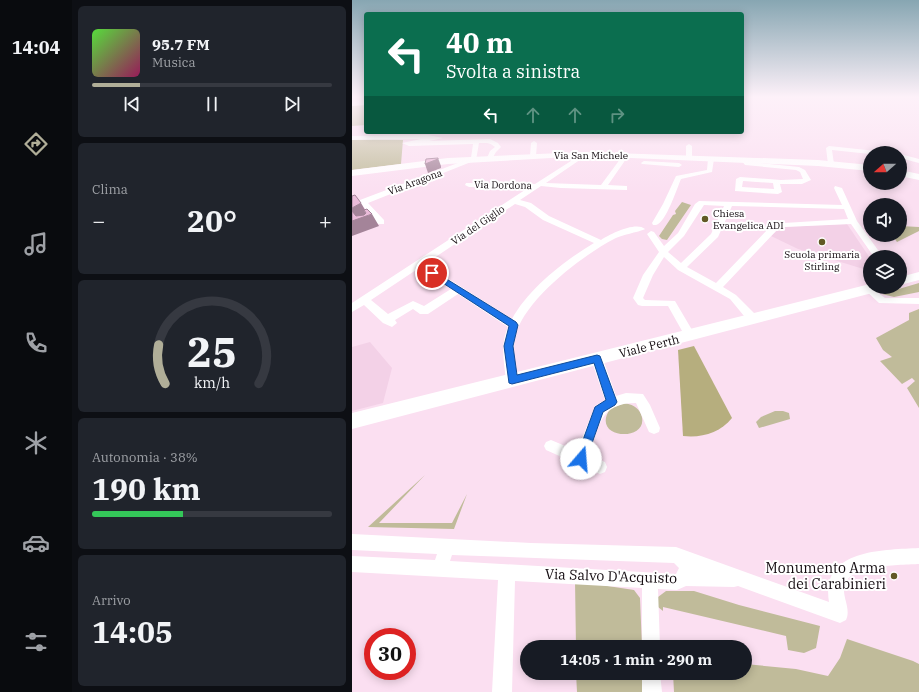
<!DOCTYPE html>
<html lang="it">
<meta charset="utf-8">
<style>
:root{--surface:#171b24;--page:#20242c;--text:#f1f3f6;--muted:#9ea1a6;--line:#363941;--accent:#b0ae98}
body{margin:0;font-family:"IBM Plex Serif",serif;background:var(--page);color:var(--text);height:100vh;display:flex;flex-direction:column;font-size:15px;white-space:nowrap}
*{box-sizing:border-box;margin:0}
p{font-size:13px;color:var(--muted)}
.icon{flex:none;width:22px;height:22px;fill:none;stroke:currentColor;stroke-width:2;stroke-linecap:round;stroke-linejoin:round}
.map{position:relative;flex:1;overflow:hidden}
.side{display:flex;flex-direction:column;gap:6px;padding:6px;background:#0d0f14;width:280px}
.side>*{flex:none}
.hud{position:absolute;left:12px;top:12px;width:380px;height:122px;border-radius:4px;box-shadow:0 2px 10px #0003;background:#0b6e4f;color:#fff;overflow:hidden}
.needle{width:26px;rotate:249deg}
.buttons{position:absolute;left:511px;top:146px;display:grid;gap:8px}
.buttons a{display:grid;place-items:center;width:44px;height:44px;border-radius:50%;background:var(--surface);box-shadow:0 2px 10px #0003;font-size:20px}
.speed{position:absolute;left:12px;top:628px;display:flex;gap:8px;font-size:20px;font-weight:700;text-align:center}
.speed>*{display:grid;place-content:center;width:52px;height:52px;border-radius:50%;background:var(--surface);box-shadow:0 2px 10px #0003;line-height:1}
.speed .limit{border:6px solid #d22;background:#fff;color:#111}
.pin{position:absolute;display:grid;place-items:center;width:34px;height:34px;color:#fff;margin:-17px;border:2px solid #fff;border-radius:50%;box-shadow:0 1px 4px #0007}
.me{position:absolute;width:44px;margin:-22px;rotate:18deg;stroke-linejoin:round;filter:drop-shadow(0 0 3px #0008)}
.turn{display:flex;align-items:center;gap:14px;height:84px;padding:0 16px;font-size:18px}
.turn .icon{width:52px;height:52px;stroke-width:2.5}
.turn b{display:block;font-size:28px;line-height:34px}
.lanes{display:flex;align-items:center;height:38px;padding:0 16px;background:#0003;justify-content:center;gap:20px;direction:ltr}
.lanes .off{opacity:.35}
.big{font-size:30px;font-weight:700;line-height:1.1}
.side .card{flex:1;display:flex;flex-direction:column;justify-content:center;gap:6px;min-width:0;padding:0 14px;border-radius:6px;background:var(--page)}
.side .dial{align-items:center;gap:0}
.dial svg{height:104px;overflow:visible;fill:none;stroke:var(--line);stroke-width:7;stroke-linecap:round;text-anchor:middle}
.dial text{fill:var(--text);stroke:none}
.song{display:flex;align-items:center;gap:12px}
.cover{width:48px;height:48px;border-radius:6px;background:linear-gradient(135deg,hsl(110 70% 55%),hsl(330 70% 35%))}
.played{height:4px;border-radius:2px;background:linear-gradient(90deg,var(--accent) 20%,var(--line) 20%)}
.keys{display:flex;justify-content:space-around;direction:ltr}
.heat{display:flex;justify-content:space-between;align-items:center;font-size:22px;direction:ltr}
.charge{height:6px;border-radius:3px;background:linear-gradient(90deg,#34c759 38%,var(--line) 0)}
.trip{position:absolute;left:168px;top:640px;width:232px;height:40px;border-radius:20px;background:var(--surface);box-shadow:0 2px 10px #0003;font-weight:700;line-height:40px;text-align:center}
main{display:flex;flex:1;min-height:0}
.tab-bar{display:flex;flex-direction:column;width:72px;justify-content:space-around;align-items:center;background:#090b0e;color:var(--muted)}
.tab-bar .icon{width:28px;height:28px}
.tab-bar .on{color:var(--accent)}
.tab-bar b{font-size:18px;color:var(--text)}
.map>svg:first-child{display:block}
.built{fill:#f3d1e7}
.green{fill:#c0bb9a}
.forest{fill:#b6ae7e}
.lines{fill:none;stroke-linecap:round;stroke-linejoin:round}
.minor{fill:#fff;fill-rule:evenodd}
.tertiary{fill:#fff;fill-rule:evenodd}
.secondary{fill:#fff;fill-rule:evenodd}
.shaded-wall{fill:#a48499}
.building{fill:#ebbcda;stroke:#a48499}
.route{fill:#1a73e8;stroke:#114b97}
.poi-dot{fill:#615925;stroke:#fff;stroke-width:1.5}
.labels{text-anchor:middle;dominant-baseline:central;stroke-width:4;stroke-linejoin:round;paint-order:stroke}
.far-street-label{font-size:10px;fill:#120a0f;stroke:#fff}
.far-poi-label{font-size:10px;fill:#120a0f;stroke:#fff;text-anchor:start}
.street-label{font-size:12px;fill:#120a0f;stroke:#fff}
.near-poi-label{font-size:14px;fill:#120a0f;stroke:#fff;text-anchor:end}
.near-street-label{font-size:14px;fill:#120a0f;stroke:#fff}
</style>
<main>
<nav class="tab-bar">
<b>14:04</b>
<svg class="icon on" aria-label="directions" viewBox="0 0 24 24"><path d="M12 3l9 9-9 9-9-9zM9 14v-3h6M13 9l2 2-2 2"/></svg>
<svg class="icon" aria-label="music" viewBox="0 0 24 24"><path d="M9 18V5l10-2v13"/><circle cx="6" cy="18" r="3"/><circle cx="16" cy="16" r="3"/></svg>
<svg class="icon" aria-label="phone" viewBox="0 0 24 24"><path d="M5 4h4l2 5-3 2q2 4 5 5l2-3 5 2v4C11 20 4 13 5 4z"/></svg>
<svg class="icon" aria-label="climate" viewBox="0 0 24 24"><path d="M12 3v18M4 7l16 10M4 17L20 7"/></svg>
<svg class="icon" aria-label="car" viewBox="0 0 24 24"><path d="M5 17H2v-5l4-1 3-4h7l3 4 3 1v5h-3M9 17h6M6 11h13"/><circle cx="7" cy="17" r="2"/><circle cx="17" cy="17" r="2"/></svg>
<svg class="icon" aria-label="filters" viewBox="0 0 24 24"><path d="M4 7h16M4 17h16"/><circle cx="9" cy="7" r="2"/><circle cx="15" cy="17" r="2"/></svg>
</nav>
<section class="side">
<div class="card">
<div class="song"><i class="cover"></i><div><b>95.7 FM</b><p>Musica</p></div></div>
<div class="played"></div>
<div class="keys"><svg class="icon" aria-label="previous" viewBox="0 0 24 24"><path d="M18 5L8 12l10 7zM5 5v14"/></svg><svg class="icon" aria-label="pause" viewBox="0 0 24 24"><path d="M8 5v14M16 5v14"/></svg><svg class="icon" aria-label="next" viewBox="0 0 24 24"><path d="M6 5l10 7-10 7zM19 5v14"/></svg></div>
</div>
<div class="card"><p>Clima</p>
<div class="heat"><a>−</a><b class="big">20°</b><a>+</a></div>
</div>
<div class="card dial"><svg viewBox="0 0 100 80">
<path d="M14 69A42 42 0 1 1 86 69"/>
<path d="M14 69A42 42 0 0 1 9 39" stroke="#b0ae98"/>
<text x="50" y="56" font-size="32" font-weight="700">25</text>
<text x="50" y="72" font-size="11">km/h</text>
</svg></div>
<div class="card"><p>Autonomia · 38%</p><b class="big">190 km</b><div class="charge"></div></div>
<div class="card"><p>Arrivo</p><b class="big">14:05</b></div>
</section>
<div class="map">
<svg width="567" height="692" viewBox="0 0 567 692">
<rect width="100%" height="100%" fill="#fbdff1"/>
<path class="built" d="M495,224L518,258V271L446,249L419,236L429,227Z
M18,342L40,368L31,403L0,411V347Z"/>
<path class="green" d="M14,104V125L0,126V105Z
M0,139L51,140L49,164L0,170Z
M330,202L339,205L315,240L310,239L307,236L321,215L324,214L323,211Z
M548,226L567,227V231L545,242L540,235H548Z
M567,283V292L542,297L530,294Z
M567,309V408L555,388L563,381L560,378L550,384L528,361L540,357L531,350L524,338L557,320V313Z
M272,403C279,404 286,407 289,414C300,443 237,440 258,409Z
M423,411H431L437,413L438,419L407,428L404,422L409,417Z
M73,475L27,523H100L115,494L102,529L16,527Z
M223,581L282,590L288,598L290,647H224Z
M314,591H342L387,605L468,626L464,648L452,653L436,650L434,636L311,607V611L306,607V597Z
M495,639L561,661L567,664V692H322L321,673H393V664L444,669L476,676L488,658Z
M224,673H291V692H225Z"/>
<path class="forest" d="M342,346L380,418C368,433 350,438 331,436L326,350Z"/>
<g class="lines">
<path class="minor" d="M14,101V105L0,106V102Z
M76,135L91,138L77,141L138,139L146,143L149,147L144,152L140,159L138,160L135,158L138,151L143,147C138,142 133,143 127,143L124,160L16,203L32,220V224H26L10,205L0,208V203L119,158L121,144L57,146L50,143L69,139L0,140V136Z
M182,141L185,143L184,156L181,158L178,156L179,143Z
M337,144L340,146V157L337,159L334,157V146Z
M477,146L524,151L527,153L518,154L480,150L482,164L479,166L476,164L474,148Z
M233,152L236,154L235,155L194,183L249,185L266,162L270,153L272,152L275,154L272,162L256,185L275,186V190L209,188L189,186L168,200L179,203L197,216L249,240C258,234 284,221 293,229C291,231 269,235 262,239C231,255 170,301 163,338C160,352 164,366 166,380L164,383L160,385L156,383L154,380C152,362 148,344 156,327L106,294L76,314H68L61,309L43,320L45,323L40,327L31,323L12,305L0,312V303L176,188L117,187L113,185L114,183L183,184ZM163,204L173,207L191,220L242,243C212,261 177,288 160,319L73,264ZM67,268L99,289L72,306L61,301L36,314L19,300Z
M548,154L567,159V163L548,158Z
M359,157L362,159L360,172L329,179C325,188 314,223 304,225H301L300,223L311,204L324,176L355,170L356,159Z
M392,158L397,162L447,167L453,170L459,180L450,184H428L430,192L426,194L383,191L384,179L388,177L429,180L451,179L448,172L444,170L393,165L389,160ZM391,181L421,183L422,189L390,187Z
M292,161L327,163L330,165L327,167L290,164L289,163Z
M483,186L490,188L505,221L531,257H522L499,224L433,227L424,231L371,287L384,295L405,316L406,319L405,322H397L378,299L326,270L312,257L301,275L291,298L293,300L323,301L343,335L338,339L334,338L316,306H290L286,305L281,298L291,275L307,252L295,234L299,231L302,232L312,246L326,233L343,204L347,201L490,205L482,188ZM352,205L372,206L359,234L329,263L316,252L332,236ZM380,206L492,209L496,219L432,223L418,227L364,283L335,267L366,237Z
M517,286L533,298H567V304L527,303L512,289Z
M245,355L249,356L251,359L264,396L274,393L291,394L298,405L308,428L307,432L302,434L297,432L284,403C247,403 247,427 237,456L253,462L255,467L253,472L248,474L194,450L192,446L194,442L199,440L225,451L243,406L253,400L239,359L241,356Z
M0,534L179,543L324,547L477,602C468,549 531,550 567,548V564C550,565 495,564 492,587C491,599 499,609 494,620L488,623L386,586L382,587L334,586L325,590L306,589L308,647H290V588L163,581L160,692H140L146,580L0,572V556L83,560L85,554L0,550ZM100,555L322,563L327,568L324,574L98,561Z
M290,673H308L310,692H290Z"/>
<path class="tertiary" d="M233,152L466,160L518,165V171L466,166L233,156L96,164L0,176V170L96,158Z
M548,170L567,174V180L548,176Z"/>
<path class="secondary" d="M567,272V280L548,285V277Z
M518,284V287H531L529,290L524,292L0,429V413Z"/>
</g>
<path class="shaded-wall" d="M86,158L89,166V168L76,173L73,164Z
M9,203L16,215L12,210L15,216L20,214L27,226L0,236V208Z"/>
<path class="building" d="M86,158V159L73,164L74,159Z
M3,195L9,203L0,208V196Z
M15,209L20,214L0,221V211L4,216L12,215L14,213L12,210Z"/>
<linearGradient id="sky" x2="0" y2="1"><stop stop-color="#87a6b2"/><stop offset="0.5" stop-color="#fdf1f9"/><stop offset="1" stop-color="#fdf1f9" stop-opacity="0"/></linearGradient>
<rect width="567" height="194" fill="url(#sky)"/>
<path class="route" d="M80,270L164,322L166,325L161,346L165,375L245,355L248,356L265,402L263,405L251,412L233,463L229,464L225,463L224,459L243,407L254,400L242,363L160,384L157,383L152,346L157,326L77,274L76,273Z"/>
<g class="poi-dot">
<circle cx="353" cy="219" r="4"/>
<circle cx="470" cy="242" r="4"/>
<circle cx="542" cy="576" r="4"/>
</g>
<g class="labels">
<g class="far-street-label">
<text x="239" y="155">Via San Michele</text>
<text transform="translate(63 182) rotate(-20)">Via Aragona</text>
<text transform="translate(151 185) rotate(1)">Via Dordona</text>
<text transform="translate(126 225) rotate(-34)">Via del Giglio</text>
</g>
<g class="far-poi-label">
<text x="361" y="213">Chiesa<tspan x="361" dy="12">Evangelica ADI</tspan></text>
<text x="470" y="254" text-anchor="middle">Scuola primaria<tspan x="470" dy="12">Stirling</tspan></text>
</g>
<g class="street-label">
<text transform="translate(297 346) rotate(-14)">Viale Perth</text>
</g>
<g class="near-poi-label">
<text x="534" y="568">Monumento Arma<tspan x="534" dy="16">dei Carabinieri</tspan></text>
</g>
<g class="near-street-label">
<text transform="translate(259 576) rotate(2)">Via Salvo D'Acquisto</text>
</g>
</g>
</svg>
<div class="buttons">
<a><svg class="needle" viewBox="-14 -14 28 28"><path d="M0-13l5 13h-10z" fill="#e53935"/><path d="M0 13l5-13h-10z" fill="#9ea1a6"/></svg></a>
<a><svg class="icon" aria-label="sound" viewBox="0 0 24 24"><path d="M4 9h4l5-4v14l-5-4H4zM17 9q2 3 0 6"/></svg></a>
<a><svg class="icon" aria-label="layers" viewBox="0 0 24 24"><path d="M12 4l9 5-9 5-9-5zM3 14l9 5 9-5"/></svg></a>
</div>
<div class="speed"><div class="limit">30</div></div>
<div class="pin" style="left:80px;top:273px;background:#d93025"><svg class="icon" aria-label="arrive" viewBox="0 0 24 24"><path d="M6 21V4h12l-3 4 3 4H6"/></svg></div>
<svg class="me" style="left:229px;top:459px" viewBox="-20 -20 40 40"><circle r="19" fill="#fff"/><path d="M0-13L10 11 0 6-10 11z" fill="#1a73e8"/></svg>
<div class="trip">14:05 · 1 min · 290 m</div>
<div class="hud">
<div class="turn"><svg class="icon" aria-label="left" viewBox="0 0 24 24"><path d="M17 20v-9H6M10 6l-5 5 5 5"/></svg><div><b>40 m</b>Svolta a sinistra</div></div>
<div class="lanes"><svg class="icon" aria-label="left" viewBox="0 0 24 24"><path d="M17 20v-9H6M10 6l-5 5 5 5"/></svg><svg class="icon off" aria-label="ahead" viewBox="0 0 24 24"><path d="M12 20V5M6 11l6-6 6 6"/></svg><svg class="icon off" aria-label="ahead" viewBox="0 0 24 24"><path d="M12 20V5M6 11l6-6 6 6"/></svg><svg class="icon off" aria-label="right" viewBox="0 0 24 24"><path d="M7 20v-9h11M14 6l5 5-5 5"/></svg></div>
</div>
</div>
</main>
